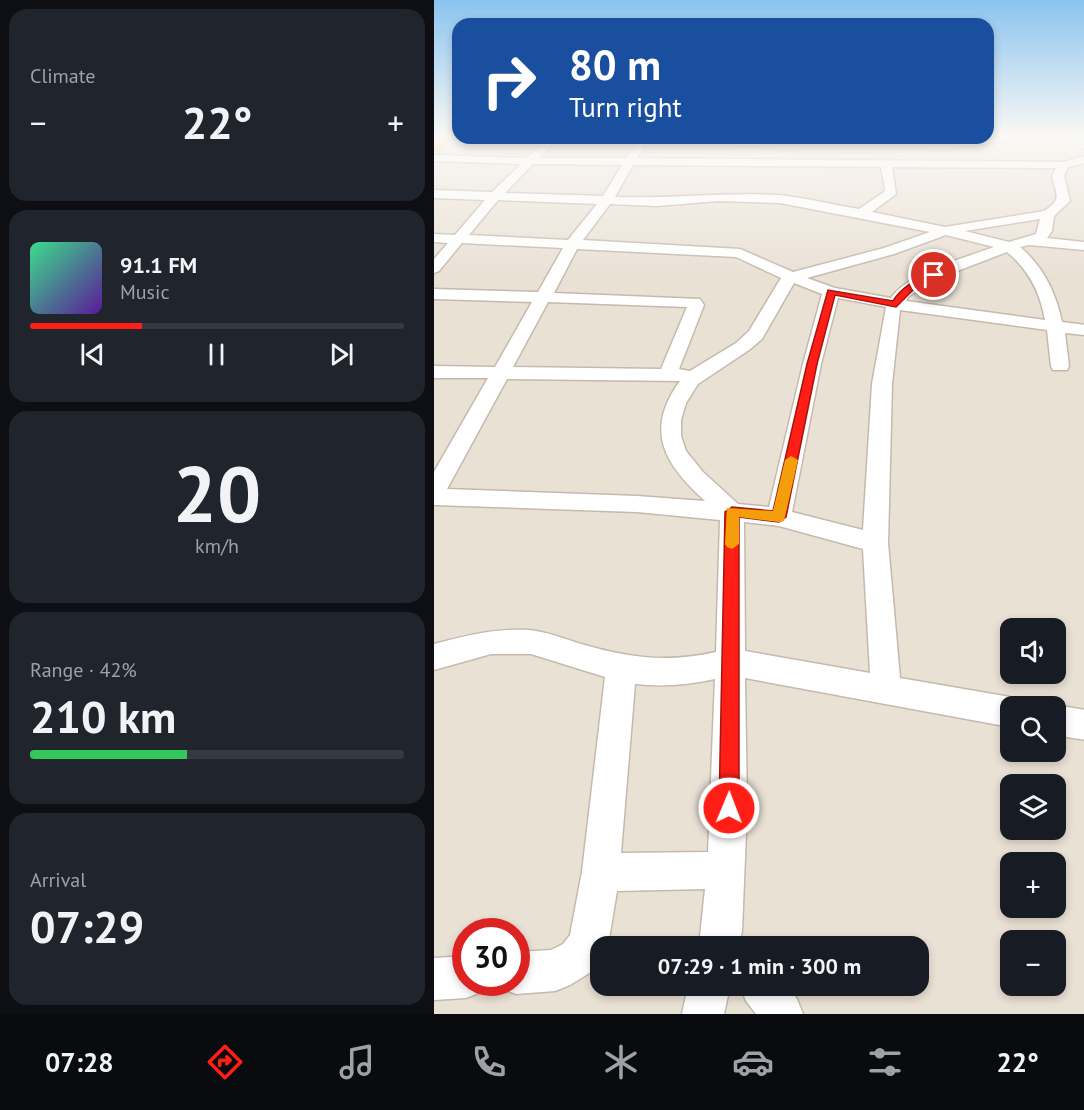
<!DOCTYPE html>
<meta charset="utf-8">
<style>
:root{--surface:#171b24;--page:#20242c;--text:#f1f3f6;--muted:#9ea1a6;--line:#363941;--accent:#ff1e15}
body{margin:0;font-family:"PT Sans",sans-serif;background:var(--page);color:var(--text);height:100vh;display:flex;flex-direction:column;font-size:22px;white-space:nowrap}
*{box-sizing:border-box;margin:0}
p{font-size:20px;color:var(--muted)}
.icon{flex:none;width:33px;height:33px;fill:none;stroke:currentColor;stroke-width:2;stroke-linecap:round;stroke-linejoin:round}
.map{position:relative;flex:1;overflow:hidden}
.panel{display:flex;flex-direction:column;gap:9px;padding:9px;background:#0d0f14;width:434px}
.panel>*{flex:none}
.banner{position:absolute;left:18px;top:18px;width:542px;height:126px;border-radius:18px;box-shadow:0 3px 9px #0003;background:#1a4fa0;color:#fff;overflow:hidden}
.buttons{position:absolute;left:566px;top:618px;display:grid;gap:12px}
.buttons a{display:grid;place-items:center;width:66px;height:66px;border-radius:12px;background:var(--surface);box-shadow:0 3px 9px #0003;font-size:30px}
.speed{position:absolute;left:18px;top:918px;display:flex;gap:12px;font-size:30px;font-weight:700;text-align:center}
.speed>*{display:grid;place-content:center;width:78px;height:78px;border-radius:50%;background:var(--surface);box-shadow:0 3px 9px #0003;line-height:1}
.speed .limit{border:9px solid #d22;background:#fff;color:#111}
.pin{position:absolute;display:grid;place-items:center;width:51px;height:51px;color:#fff;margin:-26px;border:3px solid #fff;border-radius:50%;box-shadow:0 2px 6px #0007}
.me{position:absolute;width:66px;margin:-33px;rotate:1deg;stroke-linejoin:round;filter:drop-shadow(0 0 4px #0008)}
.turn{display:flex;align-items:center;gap:21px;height:126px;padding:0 18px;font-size:27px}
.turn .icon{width:78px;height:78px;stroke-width:2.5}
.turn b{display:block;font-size:42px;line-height:51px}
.big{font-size:45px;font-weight:600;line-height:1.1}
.panel .tile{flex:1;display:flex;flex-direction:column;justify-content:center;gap:9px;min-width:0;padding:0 21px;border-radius:18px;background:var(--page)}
.panel .dial{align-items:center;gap:0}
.dial b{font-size:78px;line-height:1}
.song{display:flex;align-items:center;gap:18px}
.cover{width:72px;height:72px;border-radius:9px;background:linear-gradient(135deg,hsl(150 70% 55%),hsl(270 70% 35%))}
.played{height:6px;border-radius:3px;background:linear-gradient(90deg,var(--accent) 30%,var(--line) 30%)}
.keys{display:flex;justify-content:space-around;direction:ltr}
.heat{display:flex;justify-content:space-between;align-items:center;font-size:33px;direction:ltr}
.charge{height:9px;border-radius:4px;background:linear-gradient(90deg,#34c759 42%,var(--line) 0)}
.trip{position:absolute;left:156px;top:936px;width:339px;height:60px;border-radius:18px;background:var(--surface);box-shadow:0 3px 9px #0003;font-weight:600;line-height:60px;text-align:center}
.menu{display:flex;height:96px;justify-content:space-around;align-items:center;background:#090b0e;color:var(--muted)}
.menu .icon{width:42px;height:42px}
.menu .active{color:var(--accent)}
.menu b{font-size:27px;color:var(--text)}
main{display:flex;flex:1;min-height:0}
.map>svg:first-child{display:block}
.residential{fill:#eae1d5;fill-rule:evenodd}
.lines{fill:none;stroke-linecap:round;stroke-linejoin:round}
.street-casing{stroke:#c5b9ac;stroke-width:3}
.highway-casing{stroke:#ed902a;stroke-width:3}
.street{fill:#fff;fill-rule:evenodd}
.highway{fill:#ffbc69;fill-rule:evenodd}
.route{fill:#ff1e15;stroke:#a6140e;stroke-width:1.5}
.slow{fill:#f59e0b}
</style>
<main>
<section class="panel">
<div class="tile"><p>Climate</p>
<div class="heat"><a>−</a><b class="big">22°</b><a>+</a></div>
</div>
<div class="tile">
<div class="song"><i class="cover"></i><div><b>91.1 FM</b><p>Music</p></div></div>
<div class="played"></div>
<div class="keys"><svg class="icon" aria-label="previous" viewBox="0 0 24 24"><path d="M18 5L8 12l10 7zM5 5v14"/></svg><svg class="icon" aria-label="pause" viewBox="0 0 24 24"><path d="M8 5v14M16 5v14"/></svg><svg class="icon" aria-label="next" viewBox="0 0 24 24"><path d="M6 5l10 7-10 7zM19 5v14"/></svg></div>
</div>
<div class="tile dial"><b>20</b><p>km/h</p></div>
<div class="tile"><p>Range · 42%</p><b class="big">210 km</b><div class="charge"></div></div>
<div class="tile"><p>Arrival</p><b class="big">07:29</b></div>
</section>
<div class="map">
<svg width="651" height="1014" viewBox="0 0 651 1014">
<rect width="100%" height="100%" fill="#f5f0e8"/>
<path class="residential" d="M0,135H24V138H554V135H650V1014H0ZM576,628H621V674H576ZM576,706H621V752H576ZM576,784H621V830H576ZM576,862H621V908H576ZM32,932H82V982H32ZM576,940H621V986H576ZM166,946H484V986H166Z"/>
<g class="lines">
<g class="street-casing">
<path id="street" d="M572,135H600L595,138L541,145L425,141L420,138L541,139Z
M612,135H627L651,142V149Z
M113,138H124L105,158H192L205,138H215L203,158L630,162L651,156V163L634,167L630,176L636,201L620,216L618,231L613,238L651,242V250L595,245L586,247C609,266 622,293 628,322L651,325V335L631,333L635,366L633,370H619L617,366L613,330L466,310L458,384L454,543L466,678L576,697L587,702L589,706H576V727L311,678L313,808L308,931L305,946H265L271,889L183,891L174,945L166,946V961L157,972L136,985L121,991L82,994L67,988L65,982H82V952L117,950L129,944L136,935L148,872L171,677L97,654H57L0,670V644C32,636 61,628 94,630C111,631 131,639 147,644C196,658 232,663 282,652L286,520L203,512L0,505V472L54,378H0V366L61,367L98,302L0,299V289L104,292L129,248L28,243L5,271L0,273V259L14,243L0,242V234L21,235L51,200L0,198V190L58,192L87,164L0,161V155L93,158ZM99,164L188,165L169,196L71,193ZM199,165L447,167L451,189L450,192L425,209C398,205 370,197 343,195C289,192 235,199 181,197ZM458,167L622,168L618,176C622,195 629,199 610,211L511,227L438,212L462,194ZM64,200L163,204L134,240L35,235ZM284,201L346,203L496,232L450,248L359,272L306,249L149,240L176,204L223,206ZM606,219L602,234L575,242L531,231ZM512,235L560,247C531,258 475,272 457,298L401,288L373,278L460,254ZM143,249L302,257L347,278L315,331L302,343L256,371L245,369L270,305L266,299L120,293ZM573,252C595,270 606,292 611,320L472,301L475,296L505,278ZM360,283L388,294L369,364L335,507L304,504L269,472L252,451L247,436V420L252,403L264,384L315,350L328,339ZM404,298L452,307L438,384L429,530L358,512L387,364ZM114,302L253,307L227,369L79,367ZM73,379L246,381C210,430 230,464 271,501L203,496L13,489ZM310,522L345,526L429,549L436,673L311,651ZM281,679L274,852L187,853L201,684C228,687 254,685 281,679Z
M339,138H383L384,140L379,143L308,145L303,142L308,139Z
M621,705L651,710V740L621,735V706H617Z
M32,956V982H50L47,992L32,998L0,1000V958Z
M254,986H296L290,1014H248Z
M306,986H353L363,999L369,1014H322L312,1001Z"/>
</g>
<g class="highway-casing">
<path id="highway" d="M5,135H20L5,149L0,150V139Z"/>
</g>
<use href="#street" class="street"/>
<use href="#highway" class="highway"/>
</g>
<linearGradient id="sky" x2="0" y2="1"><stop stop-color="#8ac4ee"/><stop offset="0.49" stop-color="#faf8f5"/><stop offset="1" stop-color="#faf8f5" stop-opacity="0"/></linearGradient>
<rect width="651" height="277" fill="url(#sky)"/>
<path class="route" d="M500,272L505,275L503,277L480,289L462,307L401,295L383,364L352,517L345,522L305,517V808L302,815L295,818L288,815L285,808L291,512L298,507L339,511L373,364L394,290L459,301C468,286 484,278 500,272Z"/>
<path class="slow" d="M357,456L364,460L350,521L345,522L305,517V544L298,549L293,547L291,544L293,508L339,511L351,460Z"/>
</svg>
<div class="buttons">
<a><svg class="icon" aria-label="sound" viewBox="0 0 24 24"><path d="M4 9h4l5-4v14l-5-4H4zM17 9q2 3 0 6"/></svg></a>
<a><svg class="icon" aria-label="search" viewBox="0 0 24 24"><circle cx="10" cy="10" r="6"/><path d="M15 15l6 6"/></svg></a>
<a><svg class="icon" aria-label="layers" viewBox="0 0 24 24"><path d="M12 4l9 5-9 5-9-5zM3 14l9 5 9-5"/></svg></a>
<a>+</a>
<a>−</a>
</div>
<div class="speed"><div class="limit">30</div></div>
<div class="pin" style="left:500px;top:275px;background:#d93025"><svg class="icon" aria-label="arrive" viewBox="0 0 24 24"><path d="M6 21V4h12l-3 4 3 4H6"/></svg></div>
<svg class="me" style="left:295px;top:808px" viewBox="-20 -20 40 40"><circle r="17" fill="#ff1e15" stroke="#fff" stroke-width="3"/><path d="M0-11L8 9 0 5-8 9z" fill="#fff"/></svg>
<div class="trip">07:29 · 1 min · 300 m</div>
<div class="banner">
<div class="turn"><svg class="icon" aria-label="right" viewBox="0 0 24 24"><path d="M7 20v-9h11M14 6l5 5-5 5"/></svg><div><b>80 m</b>Turn right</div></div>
</div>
</div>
</main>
<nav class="menu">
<b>07:28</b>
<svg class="icon active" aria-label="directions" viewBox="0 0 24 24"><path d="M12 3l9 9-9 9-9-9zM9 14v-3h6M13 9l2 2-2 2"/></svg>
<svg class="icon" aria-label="music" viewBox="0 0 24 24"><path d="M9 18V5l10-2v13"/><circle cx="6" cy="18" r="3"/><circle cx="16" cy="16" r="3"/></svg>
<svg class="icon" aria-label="phone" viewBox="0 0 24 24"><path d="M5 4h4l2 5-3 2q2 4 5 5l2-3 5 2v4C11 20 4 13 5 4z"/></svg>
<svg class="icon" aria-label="climate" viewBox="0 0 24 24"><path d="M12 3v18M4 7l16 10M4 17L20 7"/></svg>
<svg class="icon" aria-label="car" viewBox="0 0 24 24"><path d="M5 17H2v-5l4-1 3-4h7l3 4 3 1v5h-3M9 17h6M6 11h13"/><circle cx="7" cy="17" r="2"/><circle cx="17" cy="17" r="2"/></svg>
<svg class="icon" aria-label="filters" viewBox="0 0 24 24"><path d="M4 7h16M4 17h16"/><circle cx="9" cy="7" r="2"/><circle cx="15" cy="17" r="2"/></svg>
<b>22°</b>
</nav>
